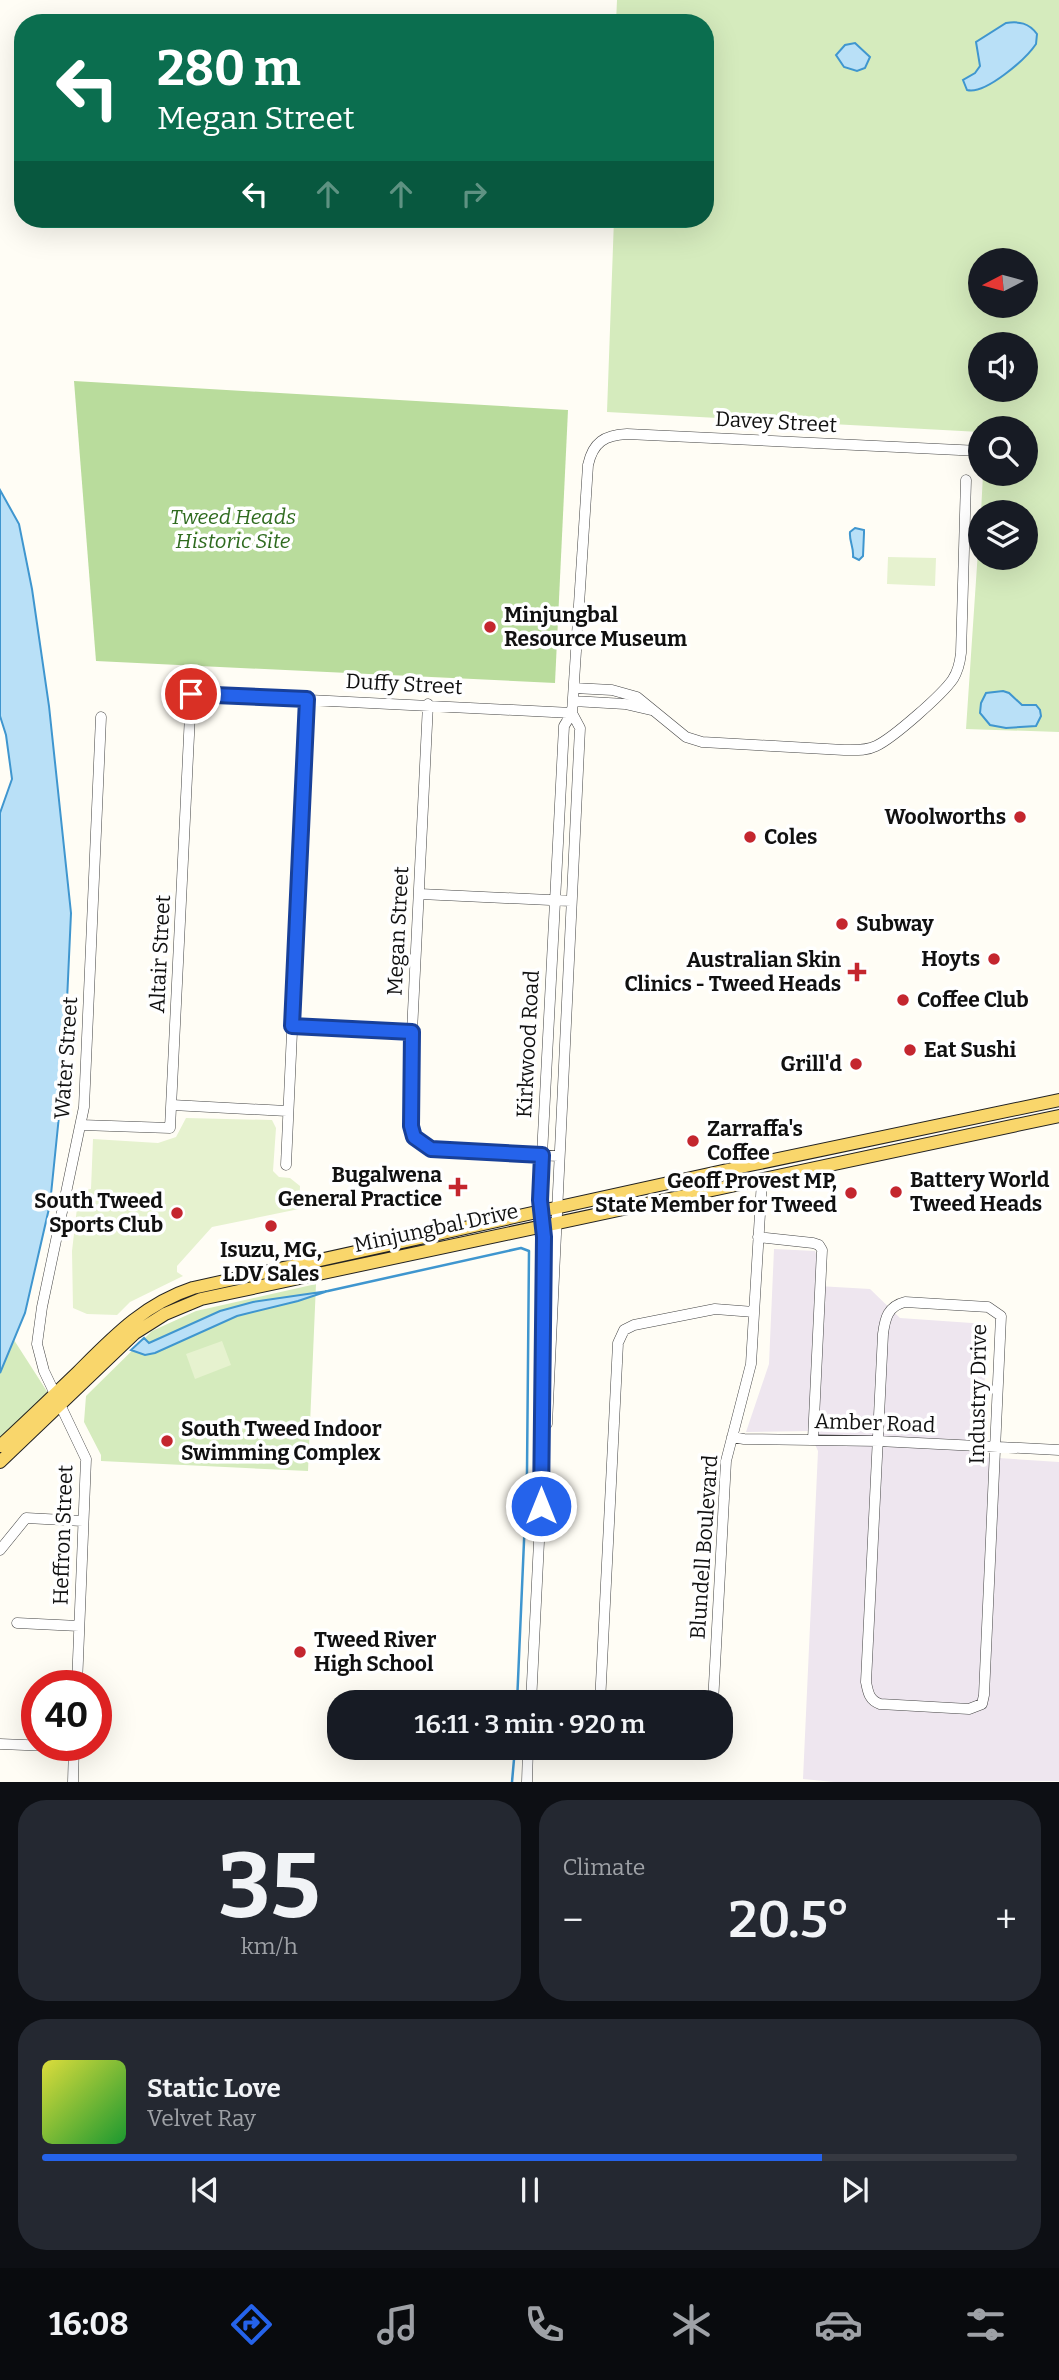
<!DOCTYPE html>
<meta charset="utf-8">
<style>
:root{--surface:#171b24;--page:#242831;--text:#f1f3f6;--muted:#9ea1a6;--line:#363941;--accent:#2563eb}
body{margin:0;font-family:Bitter,serif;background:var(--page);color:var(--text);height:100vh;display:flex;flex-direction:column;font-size:26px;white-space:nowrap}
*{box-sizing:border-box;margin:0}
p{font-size:23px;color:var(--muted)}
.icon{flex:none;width:38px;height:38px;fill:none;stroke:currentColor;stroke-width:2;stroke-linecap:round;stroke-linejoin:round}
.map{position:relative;height:1782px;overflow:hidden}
.panel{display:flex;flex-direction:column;gap:18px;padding:18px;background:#0d0f14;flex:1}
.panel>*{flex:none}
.banner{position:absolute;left:14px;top:14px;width:700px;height:214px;border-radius:28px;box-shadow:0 7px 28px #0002;background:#0b6e4f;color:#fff;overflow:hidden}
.needle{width:46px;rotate:264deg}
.tools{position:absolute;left:968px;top:248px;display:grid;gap:14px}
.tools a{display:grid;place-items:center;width:70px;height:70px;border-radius:50%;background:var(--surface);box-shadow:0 7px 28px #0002;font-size:35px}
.speed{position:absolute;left:21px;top:1670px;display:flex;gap:14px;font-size:35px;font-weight:700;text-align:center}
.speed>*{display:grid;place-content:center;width:91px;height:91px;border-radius:50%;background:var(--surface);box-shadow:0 7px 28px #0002;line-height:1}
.speed .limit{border:10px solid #d22;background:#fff;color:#111}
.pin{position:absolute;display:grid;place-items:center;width:60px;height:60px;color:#fff;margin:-30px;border:4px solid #fff;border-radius:50%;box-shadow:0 2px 7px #0007}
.me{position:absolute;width:77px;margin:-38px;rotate:0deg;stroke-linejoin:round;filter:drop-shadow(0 0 5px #0008)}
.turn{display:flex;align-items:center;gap:24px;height:147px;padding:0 28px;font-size:32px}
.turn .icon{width:91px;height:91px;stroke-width:2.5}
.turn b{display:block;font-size:49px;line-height:60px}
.lanes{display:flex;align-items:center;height:66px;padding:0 28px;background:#0003;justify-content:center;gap:35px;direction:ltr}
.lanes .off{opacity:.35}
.big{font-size:52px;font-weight:600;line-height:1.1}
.panel .widget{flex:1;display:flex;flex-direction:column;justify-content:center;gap:10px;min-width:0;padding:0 24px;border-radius:28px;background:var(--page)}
.panel .dial{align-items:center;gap:0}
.dial b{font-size:91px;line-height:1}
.song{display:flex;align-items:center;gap:21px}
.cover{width:84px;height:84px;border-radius:10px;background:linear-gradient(135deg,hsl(60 70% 55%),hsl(130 70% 35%))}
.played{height:7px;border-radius:4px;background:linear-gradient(90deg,var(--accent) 80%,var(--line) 80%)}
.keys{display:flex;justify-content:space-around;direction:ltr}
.heat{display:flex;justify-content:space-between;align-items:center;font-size:38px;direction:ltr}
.panel .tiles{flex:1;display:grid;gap:18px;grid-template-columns:1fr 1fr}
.widget:last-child{grid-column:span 2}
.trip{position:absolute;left:327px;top:1690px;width:406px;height:70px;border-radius:28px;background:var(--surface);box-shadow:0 7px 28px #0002;font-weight:600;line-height:70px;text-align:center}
.dock{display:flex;height:112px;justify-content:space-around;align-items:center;background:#090b0e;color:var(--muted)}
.dock .icon{width:49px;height:49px}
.dock .current{color:var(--accent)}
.dock b{font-size:32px;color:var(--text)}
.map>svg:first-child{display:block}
.industrial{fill:#eee6ef}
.green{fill:#d5ebbd;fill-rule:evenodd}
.forest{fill:#b9dc9c}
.pitch{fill:#e6f2cf}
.water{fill:#b9e0f7;stroke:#3f96cf;stroke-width:2}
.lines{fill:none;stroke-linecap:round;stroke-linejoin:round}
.stream{stroke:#3f96cf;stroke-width:2.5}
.minor-casing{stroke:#444;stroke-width:11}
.major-casing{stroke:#222;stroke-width:14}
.minor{stroke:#fff;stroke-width:10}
.major{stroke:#f9d66b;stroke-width:12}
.route-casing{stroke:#184099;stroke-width:18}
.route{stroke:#2563eb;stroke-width:12}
.poi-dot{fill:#c4262e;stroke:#fff;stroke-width:2.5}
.labels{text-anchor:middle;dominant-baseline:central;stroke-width:7;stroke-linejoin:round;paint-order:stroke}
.street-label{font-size:21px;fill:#111;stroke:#fff}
.park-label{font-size:21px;font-style:italic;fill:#2f6b1f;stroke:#fff}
.poi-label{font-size:21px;font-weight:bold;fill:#111;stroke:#fff;text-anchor:start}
</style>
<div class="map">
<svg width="1059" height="1782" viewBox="0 0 1059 1782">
<rect width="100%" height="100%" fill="#fffdf5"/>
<path class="industrial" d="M774,1249L815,1251L818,1260V1286L870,1289L900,1318L986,1324L983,1457L1059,1462V1781L834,1782L803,1779L818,1451L809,1431L746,1432L769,1364Z"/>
<path class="green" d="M617,0H1059V732L966,729L980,521V558H1026V513H981L983,474H1026V429H980V432L607,412L614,219H705V23H616ZM980,261H1026V306H980ZM980,345H1026V390H980Z
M316,1284L308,1471L101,1461V1455L84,1422L86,1396L152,1331L196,1311Z
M14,1340L48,1393L0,1439V1373Z"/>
<path class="forest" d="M74,381L568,410L555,683L96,661Z"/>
<path class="pitch" d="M888,557L936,558L935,586L887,584Z
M186,1118L272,1120L276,1128L273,1171L279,1177L290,1178L300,1186L299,1209L212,1227L177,1266V1272L183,1276L130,1302L117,1315L87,1314L73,1308L72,1251L79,1191L91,1189L93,1139L158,1143L176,1137Z
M222,1341L231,1365L195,1379L186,1354Z"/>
<path class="water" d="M1006,23C1019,21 1029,23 1037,34L1036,44C1026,59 985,95 967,90L963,80L975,73L980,66L976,42Z
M855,43L870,57L865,68L857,71L844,67L836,55L845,45Z
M0,490L19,524L32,589L49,706L71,913L64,1067L50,1204L25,1313L0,1373V813L12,779L6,735L0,716Z
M855,528L864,530V533L863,556L859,560L853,557C854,547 849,541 850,532Z
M1003,691L1009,693L1022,705H1036L1040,710L1041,716L1036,726L1006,728L990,725L980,713L981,703L986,693Z
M328,1291L298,1301L237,1316L155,1353L145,1355L131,1350L144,1338L149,1343L220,1311L253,1302Z"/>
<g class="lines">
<path class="stream" d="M328,1291L521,1248L529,1251L527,1472L517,1703
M512,1782L515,1748"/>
<g class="minor-casing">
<path id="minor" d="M574,688L612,690L637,697L686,737L702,742L844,750C855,750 866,751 876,746C893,738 942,695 953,679C958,671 960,662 961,653L966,480
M573,701L625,704L651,710
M428,704L412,1032L411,1126L414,1137L431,1149L558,1156
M420,894L571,901
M292,1026L412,1032
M172,1105L287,1111
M81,1125L170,1128L191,694L572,713
M286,1165L307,699
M758,1237L813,1243L819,1245L822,1250L813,1440
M905,1302L988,1307L1001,1316L984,1695L982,1704L969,1709L880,1704C869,1700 868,1692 866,1682L883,1334C885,1318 888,1306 905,1302Z
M547,1424L580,728L572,713
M732,1437L744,1439L878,1441L1059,1450
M541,1506L544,1237L540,1200L542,1155L564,726L572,713L588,465C593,442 605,435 627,434L980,451
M0,1550L26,1518L83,1521
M17,1623L79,1626
M77,1685L86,1459L44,1371L37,1344L42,1307L84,1107L101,717
M531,1703L541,1501
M600,1703L618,1343L624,1330L634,1325L715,1309L754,1312
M713,1703L726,1461L751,1364L762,1180
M0,1744L74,1747
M73,1782L74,1745
M527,1782L528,1748"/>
</g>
<g class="major-casing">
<path id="major" d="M0,1446C26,1422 52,1397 78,1372C113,1337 144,1304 193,1288L750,1165L1059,1100
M0,1462L135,1333L165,1314L201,1299L1059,1116"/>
</g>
<use href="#minor" class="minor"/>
<use href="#major" class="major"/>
</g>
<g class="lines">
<g class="route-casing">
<path id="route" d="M191,694L307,699L292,1026L412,1032L411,1126L414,1137L431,1149L542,1155L540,1200L544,1237L541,1506"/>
</g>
<use href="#route" class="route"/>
</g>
<g class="poi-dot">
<circle cx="490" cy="627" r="7"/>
<circle cx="1020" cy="817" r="7"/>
<circle cx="750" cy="837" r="7"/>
<circle cx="842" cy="924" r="7"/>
<circle cx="994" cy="959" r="7"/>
<path d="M853.5 961.5h7v7h7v7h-7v7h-7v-7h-7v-7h7z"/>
<circle cx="903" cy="1000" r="7"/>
<circle cx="910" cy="1050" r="7"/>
<circle cx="856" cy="1064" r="7"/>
<circle cx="693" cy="1141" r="7"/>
<path d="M454.5 1176.5h7v7h7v7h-7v7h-7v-7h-7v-7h7z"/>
<circle cx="896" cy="1192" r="7"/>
<circle cx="851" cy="1193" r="7"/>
<circle cx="177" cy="1213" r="7"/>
<circle cx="271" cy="1226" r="7"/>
<circle cx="167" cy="1441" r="7"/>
<circle cx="300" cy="1652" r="7"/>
</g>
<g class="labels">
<g class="street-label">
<text transform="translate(776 422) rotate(3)">Davey Street</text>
<text transform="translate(404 684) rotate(3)">Duffy Street</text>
<text transform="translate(398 931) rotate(-87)">Megan Street</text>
<text transform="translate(160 954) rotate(-87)">Altair Street</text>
<text transform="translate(528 1044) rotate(-87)">Kirkwood Road</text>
<text transform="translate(66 1058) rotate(-86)">Water Street</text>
<text transform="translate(436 1228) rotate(-12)">Minjungbal Drive</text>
<text transform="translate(978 1394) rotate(-89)">Industry Drive</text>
<text transform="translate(875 1423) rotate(2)">Amber Road</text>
<text transform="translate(63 1535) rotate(-88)">Heffron Street</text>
<text transform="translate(704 1547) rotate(-86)">Blundell Boulevard</text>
</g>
<g class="park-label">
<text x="233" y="517">Tweed Heads<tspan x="233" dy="24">Historic Site</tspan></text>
</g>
<g class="poi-label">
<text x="504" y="615">Minjungbal<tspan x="504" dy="24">Resource Museum</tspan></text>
<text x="1006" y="817" text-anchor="end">Woolworths</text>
<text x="764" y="837">Coles</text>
<text x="856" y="924">Subway</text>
<text x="980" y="959" text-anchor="end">Hoyts</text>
<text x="841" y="960" text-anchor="end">Australian Skin<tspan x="841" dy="24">Clinics - Tweed Heads</tspan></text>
<text x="917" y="1000">Coffee Club</text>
<text x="924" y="1050">Eat Sushi</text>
<text x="842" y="1064" text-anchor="end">Grill'd</text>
<text x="707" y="1129">Zarraffa's<tspan x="707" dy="24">Coffee</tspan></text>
<text x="442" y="1175" text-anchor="end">Bugalwena<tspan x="442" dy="24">General Practice</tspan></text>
<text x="910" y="1180">Battery World<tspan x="910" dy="24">Tweed Heads</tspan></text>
<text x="837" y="1181" text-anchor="end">Geoff Provest MP,<tspan x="837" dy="24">State Member for Tweed</tspan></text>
<text x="163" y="1201" text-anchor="end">South Tweed<tspan x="163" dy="24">Sports Club</tspan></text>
<text x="271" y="1250" text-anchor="middle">Isuzu, MG,<tspan x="271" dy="24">LDV Sales</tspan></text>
<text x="181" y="1429">South Tweed Indoor<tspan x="181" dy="24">Swimming Complex</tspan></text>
<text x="314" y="1640">Tweed River<tspan x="314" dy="24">High School</tspan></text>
</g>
</g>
</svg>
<div class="tools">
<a><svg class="needle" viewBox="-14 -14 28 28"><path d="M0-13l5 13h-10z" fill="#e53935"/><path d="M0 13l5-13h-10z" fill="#9ea1a6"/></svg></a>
<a><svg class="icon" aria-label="sound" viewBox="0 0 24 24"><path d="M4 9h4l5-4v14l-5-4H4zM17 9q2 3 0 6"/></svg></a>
<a><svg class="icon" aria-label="search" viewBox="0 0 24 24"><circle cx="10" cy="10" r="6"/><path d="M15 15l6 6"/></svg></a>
<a><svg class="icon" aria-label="layers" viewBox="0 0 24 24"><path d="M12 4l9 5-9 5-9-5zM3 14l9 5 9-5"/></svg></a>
</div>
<div class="speed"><div class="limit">40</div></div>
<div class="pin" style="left:191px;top:694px;background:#d93025"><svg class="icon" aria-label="arrive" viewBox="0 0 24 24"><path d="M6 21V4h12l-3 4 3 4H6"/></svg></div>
<svg class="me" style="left:541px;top:1506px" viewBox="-20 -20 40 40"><circle r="17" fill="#2563eb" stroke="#fff" stroke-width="3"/><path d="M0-11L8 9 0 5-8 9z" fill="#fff"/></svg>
<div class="trip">16:11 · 3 min · 920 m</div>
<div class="banner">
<div class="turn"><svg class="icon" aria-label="left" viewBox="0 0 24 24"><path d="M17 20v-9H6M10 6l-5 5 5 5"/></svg><div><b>280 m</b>Megan Street</div></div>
<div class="lanes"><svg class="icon" aria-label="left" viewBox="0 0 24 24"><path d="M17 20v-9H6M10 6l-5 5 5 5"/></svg><svg class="icon off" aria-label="ahead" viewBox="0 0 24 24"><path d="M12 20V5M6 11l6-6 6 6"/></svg><svg class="icon off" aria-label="ahead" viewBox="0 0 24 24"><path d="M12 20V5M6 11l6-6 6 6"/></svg><svg class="icon off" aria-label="right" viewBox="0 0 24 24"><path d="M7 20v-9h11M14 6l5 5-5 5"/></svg></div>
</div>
</div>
<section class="panel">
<div class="tiles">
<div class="widget dial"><b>35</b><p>km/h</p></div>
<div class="widget"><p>Climate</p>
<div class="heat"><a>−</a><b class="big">20.5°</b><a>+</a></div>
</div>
<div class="widget">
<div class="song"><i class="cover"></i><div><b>Static Love</b><p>Velvet Ray</p></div></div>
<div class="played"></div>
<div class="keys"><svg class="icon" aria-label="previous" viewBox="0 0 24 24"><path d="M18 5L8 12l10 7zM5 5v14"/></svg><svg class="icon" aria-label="pause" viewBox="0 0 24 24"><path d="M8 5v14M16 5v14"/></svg><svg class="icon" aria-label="next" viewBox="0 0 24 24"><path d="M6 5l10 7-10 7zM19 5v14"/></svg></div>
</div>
</div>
</section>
<nav class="dock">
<b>16:08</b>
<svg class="icon current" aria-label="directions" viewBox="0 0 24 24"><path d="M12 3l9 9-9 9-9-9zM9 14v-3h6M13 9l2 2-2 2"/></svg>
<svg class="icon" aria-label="music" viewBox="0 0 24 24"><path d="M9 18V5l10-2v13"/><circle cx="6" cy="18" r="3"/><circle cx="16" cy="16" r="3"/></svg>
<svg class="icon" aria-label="phone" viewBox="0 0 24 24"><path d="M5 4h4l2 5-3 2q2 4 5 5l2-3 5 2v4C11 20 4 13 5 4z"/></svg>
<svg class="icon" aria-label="climate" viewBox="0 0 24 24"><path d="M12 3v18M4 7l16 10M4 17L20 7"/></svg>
<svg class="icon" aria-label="car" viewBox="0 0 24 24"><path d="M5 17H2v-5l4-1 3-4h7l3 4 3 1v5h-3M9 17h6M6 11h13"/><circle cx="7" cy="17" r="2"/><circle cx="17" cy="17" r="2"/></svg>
<svg class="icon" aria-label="filters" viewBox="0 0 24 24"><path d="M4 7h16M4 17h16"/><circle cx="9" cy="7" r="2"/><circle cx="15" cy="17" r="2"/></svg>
</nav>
